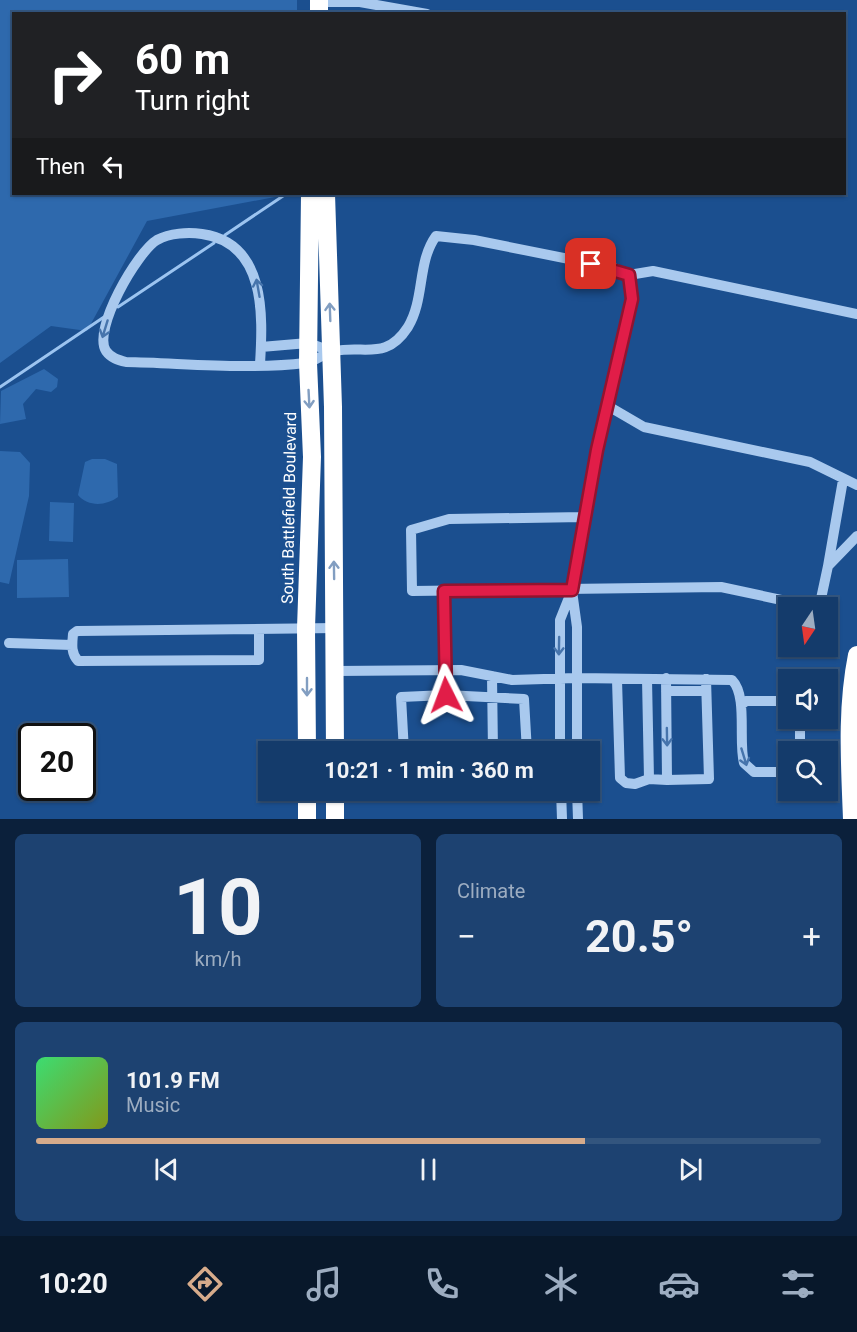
<!DOCTYPE html>
<meta charset="utf-8">
<style>
:root{--surface:#143b6b;--page:#1d4271;--text:#f1f3f6;--muted:#9dadc1;--line:#33557e;--accent:#d6ab8b}
body{margin:0;font-family:Roboto,sans-serif;background:var(--page);color:var(--text);height:100vh;display:flex;flex-direction:column;font-size:22px;white-space:nowrap}
*{box-sizing:border-box;margin:0}
p{font-size:20px;color:var(--muted)}
.icon{flex:none;width:33px;height:33px;fill:none;stroke:currentColor;stroke-width:2;stroke-linecap:round;stroke-linejoin:round}
.map{position:relative;height:819px;overflow:hidden}
.sheet{display:flex;flex-direction:column;gap:15px;padding:15px;background:#0b203b;flex:1}
.sheet>*{flex:none}
.guide{position:absolute;left:12px;top:12px;width:834px;height:183px;border-radius:0px;box-shadow:0 2px 4px #0004,0 0 0 2px var(--line);background:#202124;color:#fff;overflow:hidden}
.needle{width:39px;rotate:193deg}
.controls{position:absolute;left:778px;top:597px;display:grid;gap:12px}
.controls a{display:grid;place-items:center;width:60px;height:60px;border-radius:0px;background:var(--surface);box-shadow:0 2px 4px #0004,0 0 0 2px var(--line);font-size:30px}
.speed{position:absolute;left:18px;top:723px;display:flex;gap:12px;font-size:30px;font-weight:700;text-align:center}
.speed>*{display:grid;place-content:center;width:78px;height:78px;border-radius:50%;background:var(--surface);box-shadow:0 2px 4px #0004,0 0 0 2px var(--line);line-height:1}
.speed .limit{border:3px solid #111;border-radius:9px;background:#fff;color:#111}
.pin{position:absolute;display:grid;place-items:center;width:51px;height:51px;color:#fff;margin:-26px;border-radius:12px;box-shadow:0 3px 9px #0006}
.me{position:absolute;width:66px;margin:-33px;rotate:357deg;stroke-linejoin:round;filter:drop-shadow(0 0 4px #0008)}
.turn{display:flex;align-items:center;gap:21px;height:126px;padding:0 24px;font-size:27px}
.turn .icon{width:78px;height:78px;stroke-width:2.5}
.turn b{display:block;font-size:42px;line-height:51px}
.then{display:flex;align-items:center;height:57px;padding:0 24px;background:#0003;gap:12px;font-size:22px}
.big{font-size:45px;font-weight:700;line-height:1.1}
.sheet .tile{flex:1;display:flex;flex-direction:column;justify-content:center;gap:9px;min-width:0;padding:0 21px;border-radius:9px;background:var(--page)}
.sheet .dial{align-items:center;gap:0}
.dial b{font-size:78px;line-height:1}
.song{display:flex;align-items:center;gap:18px}
.cover{width:72px;height:72px;border-radius:9px;background:linear-gradient(135deg,hsl(140 70% 55%),hsl(70 70% 35%))}
.played{height:6px;border-radius:3px;background:linear-gradient(90deg,var(--accent) 70%,var(--line) 70%)}
.keys{display:flex;justify-content:space-around;direction:ltr}
.heat{display:flex;justify-content:space-between;align-items:center;font-size:33px;direction:ltr}
.sheet .tiles{flex:1;display:grid;gap:15px;grid-template-columns:1fr 1fr}
.tile:last-child{grid-column:span 2}
.trip{position:absolute;left:258px;top:741px;width:342px;height:60px;border-radius:0px;background:var(--surface);box-shadow:0 2px 4px #0004,0 0 0 2px var(--line);font-weight:700;line-height:60px;text-align:center}
.tabs{display:flex;height:96px;justify-content:space-around;align-items:center;background:#08182b;color:var(--muted)}
.tabs .icon{width:42px;height:42px}
.tabs .on{color:var(--accent)}
.tabs b{font-size:27px;color:var(--text)}
.map>svg:first-child{display:block}
.green{fill:#2e69ad}
.lines{fill:none;stroke-linecap:round;stroke-linejoin:round}
.stream{stroke:#9cc4f0;stroke-width:3}
.minor{stroke:#a9c9ee;stroke-width:10}
.highway{stroke:#fff;stroke-width:18}
.oneway{stroke:#4674ac}
.oneway2{stroke:#829ec1}
.route-casing{stroke:#92132f;stroke-width:15}
.route{stroke:#e11d48;stroke-width:10}
.labels{text-anchor:middle;dominant-baseline:central;stroke-width:6;stroke-linejoin:round;paint-order:stroke}
.street-label{font-size:16px;fill:#fff;stroke:#1b4f8f}
</style>
<div class="map">
<svg width="857" height="819" viewBox="0 0 857 819">
<rect width="100%" height="100%" fill="#1b4f8f"/>
<path class="green" d="M0,0H297V14H14V194H291L147,221L87,331L51,326L0,363Z
M44,369L58,379L57,387L51,392L36,389L23,404L26,419L0,424L1,391Z
M0,451L20,452L30,463L29,496L9,584L0,582Z
M92,459H105L117,464L118,497C106,506 88,507 78,495L85,462Z
M50,502L74,503L73,542L49,541Z
M68,559L69,597L17,598V560Z"/>
<g class="lines">
<path class="stream" d="M225,235L286,194
M118,307L214,243
M0,387L104,317"/>
<path class="minor" d="M319,2H360L427,14
M629,275L653,271L857,314
M261,347L308,343L331,351
M260,364C263,315 266,243 202,234C188,232 170,233 157,240C137,252 92,330 106,351C111,358 118,360 126,362C182,363 250,370 305,363C316,362 324,352 335,351C365,345 386,361 408,327C425,299 417,262 436,236L474,240L614,268L629,275L632,299L597,450L572,590L560,620V752
M608,406L644,427L810,462L857,485
M584,517L449,519L411,530L412,591L721,587L819,608L828,566L857,536
M828,566L843,480
M444,591L446,695
M572,591L577,627V752
M259,630V660L78,661C71,653 72,645 73,634L77,631L336,628
M9,643L72,645
M335,671L461,670L512,680L576,678L732,680C748,696 738,741 744,763L754,772H789
M492,676L493,752
M666,678L667,780L709,779L706,679
M647,679L649,779L667,780
M617,680L620,778L626,783L635,784L649,779
M666,691H706
M741,705L746,701H789
M800,718V752
M404,752L401,697L446,695L524,699L527,752
M375,790V795L522,793L523,790
M561,790L562,819
M577,790L578,819"/>
<path class="highway" d="M319,0V14
M326,194L333,407L335,752
M307,752L306,628L312,457L308,363L310,194
M307,790V819
M335,819V790
M852,819C850,764 846,710 857,655"/>
</g>
<defs><path id="oneway-shaft" d="M-6 0H5M1.5-3L5.5 0L1.5 3" fill="none" stroke-width="1.6" stroke-linecap="round" stroke-linejoin="round" transform="scale(1.5)"/></defs>
<g class="oneway">
<use href="#oneway-shaft" transform="translate(258 288) rotate(-100)"/>
<use href="#oneway-shaft" transform="translate(105 329) rotate(107)"/>
<use href="#oneway-shaft" transform="translate(559 646) rotate(91)"/>
<use href="#oneway-shaft" transform="translate(667 737) rotate(89)"/>
<use href="#oneway-shaft" transform="translate(744 757) rotate(73)"/>
</g>
<g class="oneway2">
<use href="#oneway-shaft" transform="translate(330 312) rotate(-92)"/>
<use href="#oneway-shaft" transform="translate(309 399) rotate(87)"/>
<use href="#oneway-shaft" transform="translate(334 570) rotate(-91)"/>
<use href="#oneway-shaft" transform="translate(307 687) rotate(90)"/>
</g>
<g class="lines">
<g class="route-casing">
<path id="route" d="M446,695L444,591L572,590L597,450L632,299L629,275L591,264"/>
</g>
<use href="#route" class="route"/>
</g>
<g class="labels">
<g class="street-label">
<text transform="translate(289 508) rotate(-89)">South Battlefield Boulevard</text>
</g>
</g>
</svg>
<div class="controls">
<a><svg class="needle" viewBox="-14 -14 28 28"><path d="M0-13l5 13h-10z" fill="#e53935"/><path d="M0 13l5-13h-10z" fill="#9dadc1"/></svg></a>
<a><svg class="icon" aria-label="sound" viewBox="0 0 24 24"><path d="M4 9h4l5-4v14l-5-4H4zM17 9q2 3 0 6"/></svg></a>
<a><svg class="icon" aria-label="search" viewBox="0 0 24 24"><circle cx="10" cy="10" r="6"/><path d="M15 15l6 6"/></svg></a>
</div>
<div class="speed"><div class="limit">20</div></div>
<div class="pin" style="left:591px;top:264px;background:#d93025"><svg class="icon" aria-label="arrive" viewBox="0 0 24 24"><path d="M6 21V4h12l-3 4 3 4H6"/></svg></div>
<svg class="me" style="left:446px;top:695px" viewBox="-20 -20 40 40"><path d="M0-17L14 15 0 8-14 15z" fill="#e11d48" stroke="#fff" stroke-width="4"/></svg>
<div class="trip">10:21 · 1 min · 360 m</div>
<div class="guide">
<div class="turn"><svg class="icon" aria-label="right" viewBox="0 0 24 24"><path d="M7 20v-9h11M14 6l5 5-5 5"/></svg><div><b>60 m</b>Turn right</div></div>
<div class="then">Then<svg class="icon" aria-label="left" viewBox="0 0 24 24"><path d="M17 20v-9H6M10 6l-5 5 5 5"/></svg></div>
</div>
</div>
<section class="sheet">
<div class="tiles">
<div class="tile dial"><b>10</b><p>km/h</p></div>
<div class="tile"><p>Climate</p>
<div class="heat"><a>−</a><b class="big">20.5°</b><a>+</a></div>
</div>
<div class="tile">
<div class="song"><i class="cover"></i><div><b>101.9 FM</b><p>Music</p></div></div>
<div class="played"></div>
<div class="keys"><svg class="icon" aria-label="previous" viewBox="0 0 24 24"><path d="M18 5L8 12l10 7zM5 5v14"/></svg><svg class="icon" aria-label="pause" viewBox="0 0 24 24"><path d="M8 5v14M16 5v14"/></svg><svg class="icon" aria-label="next" viewBox="0 0 24 24"><path d="M6 5l10 7-10 7zM19 5v14"/></svg></div>
</div>
</div>
</section>
<nav class="tabs">
<b>10:20</b>
<svg class="icon on" aria-label="directions" viewBox="0 0 24 24"><path d="M12 3l9 9-9 9-9-9zM9 14v-3h6M13 9l2 2-2 2"/></svg>
<svg class="icon" aria-label="music" viewBox="0 0 24 24"><path d="M9 18V5l10-2v13"/><circle cx="6" cy="18" r="3"/><circle cx="16" cy="16" r="3"/></svg>
<svg class="icon" aria-label="phone" viewBox="0 0 24 24"><path d="M5 4h4l2 5-3 2q2 4 5 5l2-3 5 2v4C11 20 4 13 5 4z"/></svg>
<svg class="icon" aria-label="climate" viewBox="0 0 24 24"><path d="M12 3v18M4 7l16 10M4 17L20 7"/></svg>
<svg class="icon" aria-label="car" viewBox="0 0 24 24"><path d="M5 17H2v-5l4-1 3-4h7l3 4 3 1v5h-3M9 17h6M6 11h13"/><circle cx="7" cy="17" r="2"/><circle cx="17" cy="17" r="2"/></svg>
<svg class="icon" aria-label="filters" viewBox="0 0 24 24"><path d="M4 7h16M4 17h16"/><circle cx="9" cy="7" r="2"/><circle cx="15" cy="17" r="2"/></svg>
</nav>
